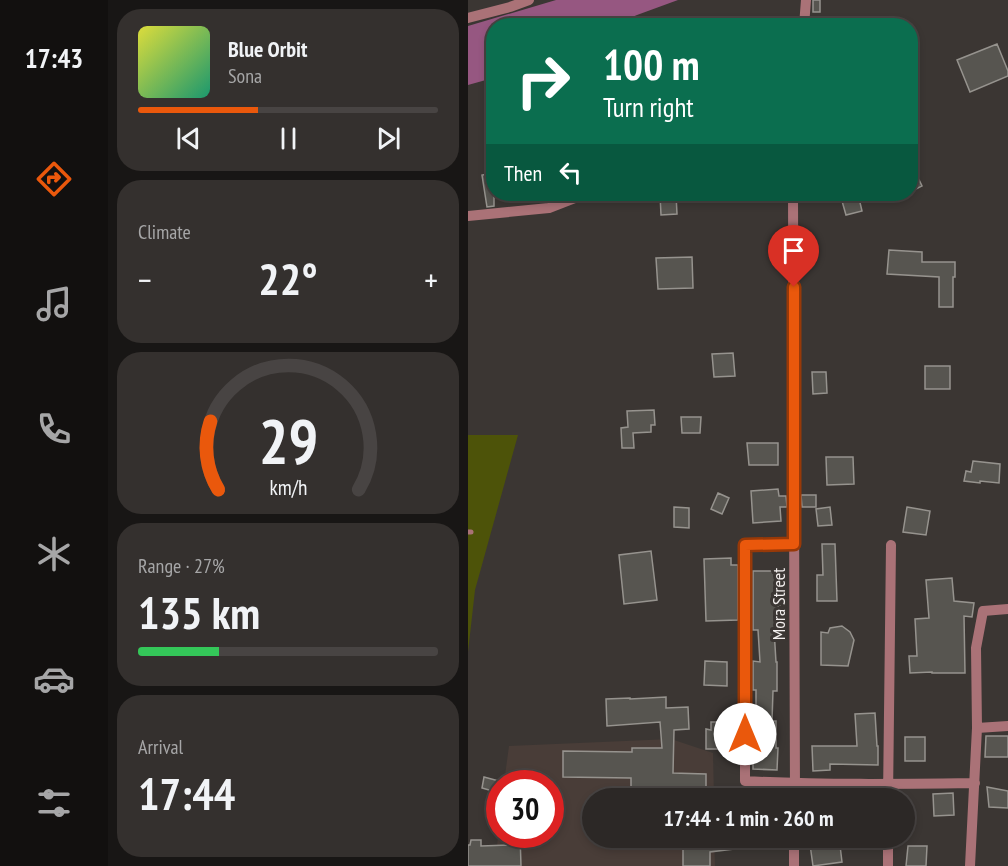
<!DOCTYPE html>
<meta charset="utf-8">
<style>
:root{--surface:#2c2826;--page:#34302e;--text:#f1f3f6;--muted:#a6a6a7;--line:#484443;--accent:#ea580c}
body{margin:0;font-family:"PT Sans Narrow",sans-serif;background:var(--page);color:var(--text);height:100vh;display:flex;flex-direction:column;font-size:22px;white-space:nowrap}
*{box-sizing:border-box;margin:0}
p{font-size:20px;color:var(--muted)}
.icon{flex:none;width:33px;height:33px;fill:none;stroke:currentColor;stroke-width:2;stroke-linecap:round;stroke-linejoin:round}
.map{position:relative;flex:1;overflow:hidden}
.panel{display:flex;flex-direction:column;gap:9px;padding:9px;background:#181615;width:360px}
.panel>*{flex:none}
.banner{position:absolute;left:18px;top:18px;width:432px;height:183px;border-radius:24px;box-shadow:0 3px 9px #0003,0 0 0 2px var(--line);background:#0b6e4f;color:#fff;overflow:hidden}
.speed{position:absolute;left:18px;top:770px;display:flex;gap:12px;font-size:30px;font-weight:700;text-align:center}
.speed>*{display:grid;place-content:center;width:78px;height:78px;border-radius:50%;background:var(--surface);box-shadow:0 3px 9px #0003,0 0 0 2px var(--line);line-height:1}
.speed .limit{border:9px solid #d22;background:#fff;color:#111}
.pin{position:absolute;display:grid;place-items:center;width:51px;height:51px;color:#fff;margin:-62px -26px;border-radius:50% 50% 50% 0;rotate:-45deg;box-shadow:0 0 6px #0007}
.pin .icon{rotate:45deg}
.me{position:absolute;width:66px;margin:-33px;rotate:0deg;stroke-linejoin:round;filter:drop-shadow(0 0 4px #0008)}
.turn{display:flex;align-items:center;gap:21px;height:126px;padding:0 18px;font-size:27px}
.turn .icon{width:78px;height:78px;stroke-width:2.5}
.turn b{display:block;font-size:42px;line-height:51px}
.then{display:flex;align-items:center;height:57px;padding:0 18px;background:#0003;gap:12px;font-size:22px}
.big{font-size:45px;font-weight:700;line-height:1.1}
.panel .widget{flex:1;display:flex;flex-direction:column;justify-content:center;gap:9px;min-width:0;padding:0 21px;border-radius:24px;background:var(--page)}
.panel .dial{align-items:center;gap:0}
.dial svg{height:156px;overflow:visible;fill:none;stroke:var(--line);stroke-width:7;stroke-linecap:round;text-anchor:middle}
.dial text{fill:var(--text);stroke:none}
.song{display:flex;align-items:center;gap:18px}
.cover{width:72px;height:72px;border-radius:9px;background:linear-gradient(135deg,hsl(60 70% 55%),hsl(160 70% 35%))}
.played{height:6px;border-radius:3px;background:linear-gradient(90deg,var(--accent) 40%,var(--line) 40%)}
.keys{display:flex;justify-content:space-around;direction:ltr}
.heat{display:flex;justify-content:space-between;align-items:center;font-size:33px;direction:ltr}
.charge{height:9px;border-radius:4px;background:linear-gradient(90deg,#34c759 27%,var(--line) 0)}
.trip{position:absolute;left:114px;top:788px;width:333px;height:60px;border-radius:30px;background:var(--surface);box-shadow:0 3px 9px #0003,0 0 0 2px var(--line);font-weight:700;line-height:60px;text-align:center}
main{display:flex;flex:1;min-height:0}
.menu{display:flex;flex-direction:column;width:108px;justify-content:space-around;align-items:center;background:#12100f;color:var(--muted)}
.menu .icon{width:42px;height:42px}
.menu .on{color:var(--accent)}
.menu b{font-size:27px;color:var(--text)}
.map>svg:first-child{display:block}
.built{fill:#493d38}
.green{fill:#4d5309}
.water{fill:#965781}
.building{fill:#575550;stroke:#96938e;stroke-width:1.5}
.lines{fill:none;stroke-linecap:round;stroke-linejoin:round}
.service{stroke:#aa7277;stroke-width:5}
.minor{stroke:#aa7277;stroke-width:10}
.route-casing{stroke:#983908;stroke-width:15}
.route{stroke:#ea580c;stroke-width:10}
.labels{text-anchor:middle;dominant-baseline:central;stroke-width:6;stroke-linejoin:round;paint-order:stroke}
.street-label{font-size:18px;fill:#f3efee;stroke:#3b3633}
</style>
<main>
<nav class="menu">
<b>17:43</b>
<svg class="icon on" aria-label="directions" viewBox="0 0 24 24"><path d="M12 3l9 9-9 9-9-9zM9 14v-3h6M13 9l2 2-2 2"/></svg>
<svg class="icon" aria-label="music" viewBox="0 0 24 24"><path d="M9 18V5l10-2v13"/><circle cx="6" cy="18" r="3"/><circle cx="16" cy="16" r="3"/></svg>
<svg class="icon" aria-label="phone" viewBox="0 0 24 24"><path d="M5 4h4l2 5-3 2q2 4 5 5l2-3 5 2v4C11 20 4 13 5 4z"/></svg>
<svg class="icon" aria-label="climate" viewBox="0 0 24 24"><path d="M12 3v18M4 7l16 10M4 17L20 7"/></svg>
<svg class="icon" aria-label="car" viewBox="0 0 24 24"><path d="M5 17H2v-5l4-1 3-4h7l3 4 3 1v5h-3M9 17h6M6 11h13"/><circle cx="7" cy="17" r="2"/><circle cx="17" cy="17" r="2"/></svg>
<svg class="icon" aria-label="filters" viewBox="0 0 24 24"><path d="M4 7h16M4 17h16"/><circle cx="9" cy="7" r="2"/><circle cx="15" cy="17" r="2"/></svg>
</nav>
<section class="panel">
<div class="widget">
<div class="song"><i class="cover"></i><div><b>Blue Orbit</b><p>Sona</p></div></div>
<div class="played"></div>
<div class="keys"><svg class="icon" aria-label="previous" viewBox="0 0 24 24"><path d="M18 5L8 12l10 7zM5 5v14"/></svg><svg class="icon" aria-label="pause" viewBox="0 0 24 24"><path d="M8 5v14M16 5v14"/></svg><svg class="icon" aria-label="next" viewBox="0 0 24 24"><path d="M6 5l10 7-10 7zM19 5v14"/></svg></div>
</div>
<div class="widget"><p>Climate</p>
<div class="heat"><a>−</a><b class="big">22°</b><a>+</a></div>
</div>
<div class="widget dial"><svg viewBox="0 0 100 80">
<path d="M14 69A42 42 0 1 1 86 69"/>
<path d="M14 69A42 42 0 0 1 10 34" stroke="#ea580c"/>
<text x="50" y="56" font-size="32" font-weight="700">29</text>
<text x="50" y="72" font-size="11">km/h</text>
</svg></div>
<div class="widget"><p>Range · 27%</p><b class="big">135 km</b><div class="charge"></div></div>
<div class="widget"><p>Arrival</p><b class="big">17:44</b></div>
</section>
<div class="map">
<svg width="540" height="866" viewBox="0 0 540 866">
<rect width="100%" height="100%" fill="#3b3633"/>
<path class="built" d="M203,739L245,753L246,798H124V837H246L247,866H27L31,826L32,834H82V783H36L41,746Z"/>
<path class="green" d="M0,435H50L7,590L0,652Z"/>
<path class="water" d="M88,0H210L169,15L146,25L26,26L25,78L0,85V26Z"/>
<path class="building" d="M345,0H352V12H345Z
M529,44L540,71V76L502,92L489,60Z
M442,161L454,186L442,192Z
M26,173V206L19,207L14,175Z
M192,194H208L209,214L193,215Z
M372,194H390L394,211L378,215Z
M421,250L454,252V262H487V277H485V307H471V277L419,274Z
M224,257L225,288L190,289L188,258Z
M265,353L267,376L246,377L244,354Z
M457,366H482V389H457Z
M344,372H358L359,393L345,394Z
M186,410L187,425H183V432L165,433L166,448H154L153,428L160,427L159,411Z
M213,417H233L232,433H214Z
M279,443H310V465H281Z
M358,457H385L386,484L359,485Z
M505,461L532,464L531,483L512,481V483L496,481L498,471L503,472Z
M310,489L311,496H318L319,507H312L313,521L285,523L283,491Z
M250,493L261,498L254,514L243,509Z
M333,495H348V507H334Z
M206,507L221,508V528L206,527Z
M362,507L364,525L350,526L348,509Z
M439,507L462,511L458,535L435,532Z
M354,544H367L369,601H349V575H355Z
M183,551L189,600L156,604L151,555Z
M263,558V565H270V620L238,621L236,559Z
M285,571H314V605H310L311,629H306L308,662H309V691H305L304,721H308V748H310L309,770L285,769V748H291V718H288V690H285V661L292,662L290,630H285Z
M484,578L486,601L506,603L504,617L496,616L497,673H464V672L442,673L441,656H449L447,619L461,618L458,580Z
M374,626L382,632L386,640L380,666L353,665V632L360,633L362,628Z
M237,661L259,662V686L236,685Z
M198,697V708L220,707L221,729L206,730L205,773L238,774V798H163V778L95,777V751L164,752V748H194L192,722L139,726L138,699L162,698V699Z
M407,713L409,746H410V765L362,764V770L345,771L344,746H389L387,714Z
M243,722H265L266,749H238V729L243,730Z
M518,736H540V757H517Z
M437,737H457V761H437Z
M16,777L31,781L28,792L14,788Z
M519,787L540,791V808L521,807Z
M485,793L486,815L466,816L465,794Z
M40,834H52L53,866H0V845H2L3,840H13V846L41,845Z
M215,837H273L274,848L242,852V866H215Z
M341,837H371L374,862L345,866Z
M440,846H459L458,866H438Z"/>
<g class="lines">
<path class="service" d="M0,532H3"/>
<path class="minor" d="M0,18L42,7L61,0
M336,26L338,0
M325,194L327,798
M0,216L81,208L117,194
M326,544L277,545V781C354,785 430,784 507,783
M509,728L540,726
M420,798L423,545
M326,866V837
M420,866V837
M502,866L509,728L508,648L515,611L540,609"/>
</g>
<g class="lines">
<g class="route-casing">
<path id="route" d="M277,734V545L326,544V287"/>
</g>
<use href="#route" class="route"/>
</g>
<g class="labels">
<g class="street-label">
<text transform="translate(310 604) rotate(-90)">Mora Street</text>
</g>
</g>
</svg>
<div class="speed"><div class="limit">30</div></div>
<div class="pin" style="left:326px;top:287px;background:#d93025"><svg class="icon" aria-label="arrive" viewBox="0 0 24 24"><path d="M6 21V4h12l-3 4 3 4H6"/></svg></div>
<svg class="me" style="left:277px;top:734px" viewBox="-20 -20 40 40"><circle r="19" fill="#fff"/><path d="M0-13L10 11 0 6-10 11z" fill="#ea580c"/></svg>
<div class="trip">17:44 · 1 min · 260 m</div>
<div class="banner">
<div class="turn"><svg class="icon" aria-label="right" viewBox="0 0 24 24"><path d="M7 20v-9h11M14 6l5 5-5 5"/></svg><div><b>100 m</b>Turn right</div></div>
<div class="then">Then<svg class="icon" aria-label="left" viewBox="0 0 24 24"><path d="M17 20v-9H6M10 6l-5 5 5 5"/></svg></div>
</div>
</div>
</main>
